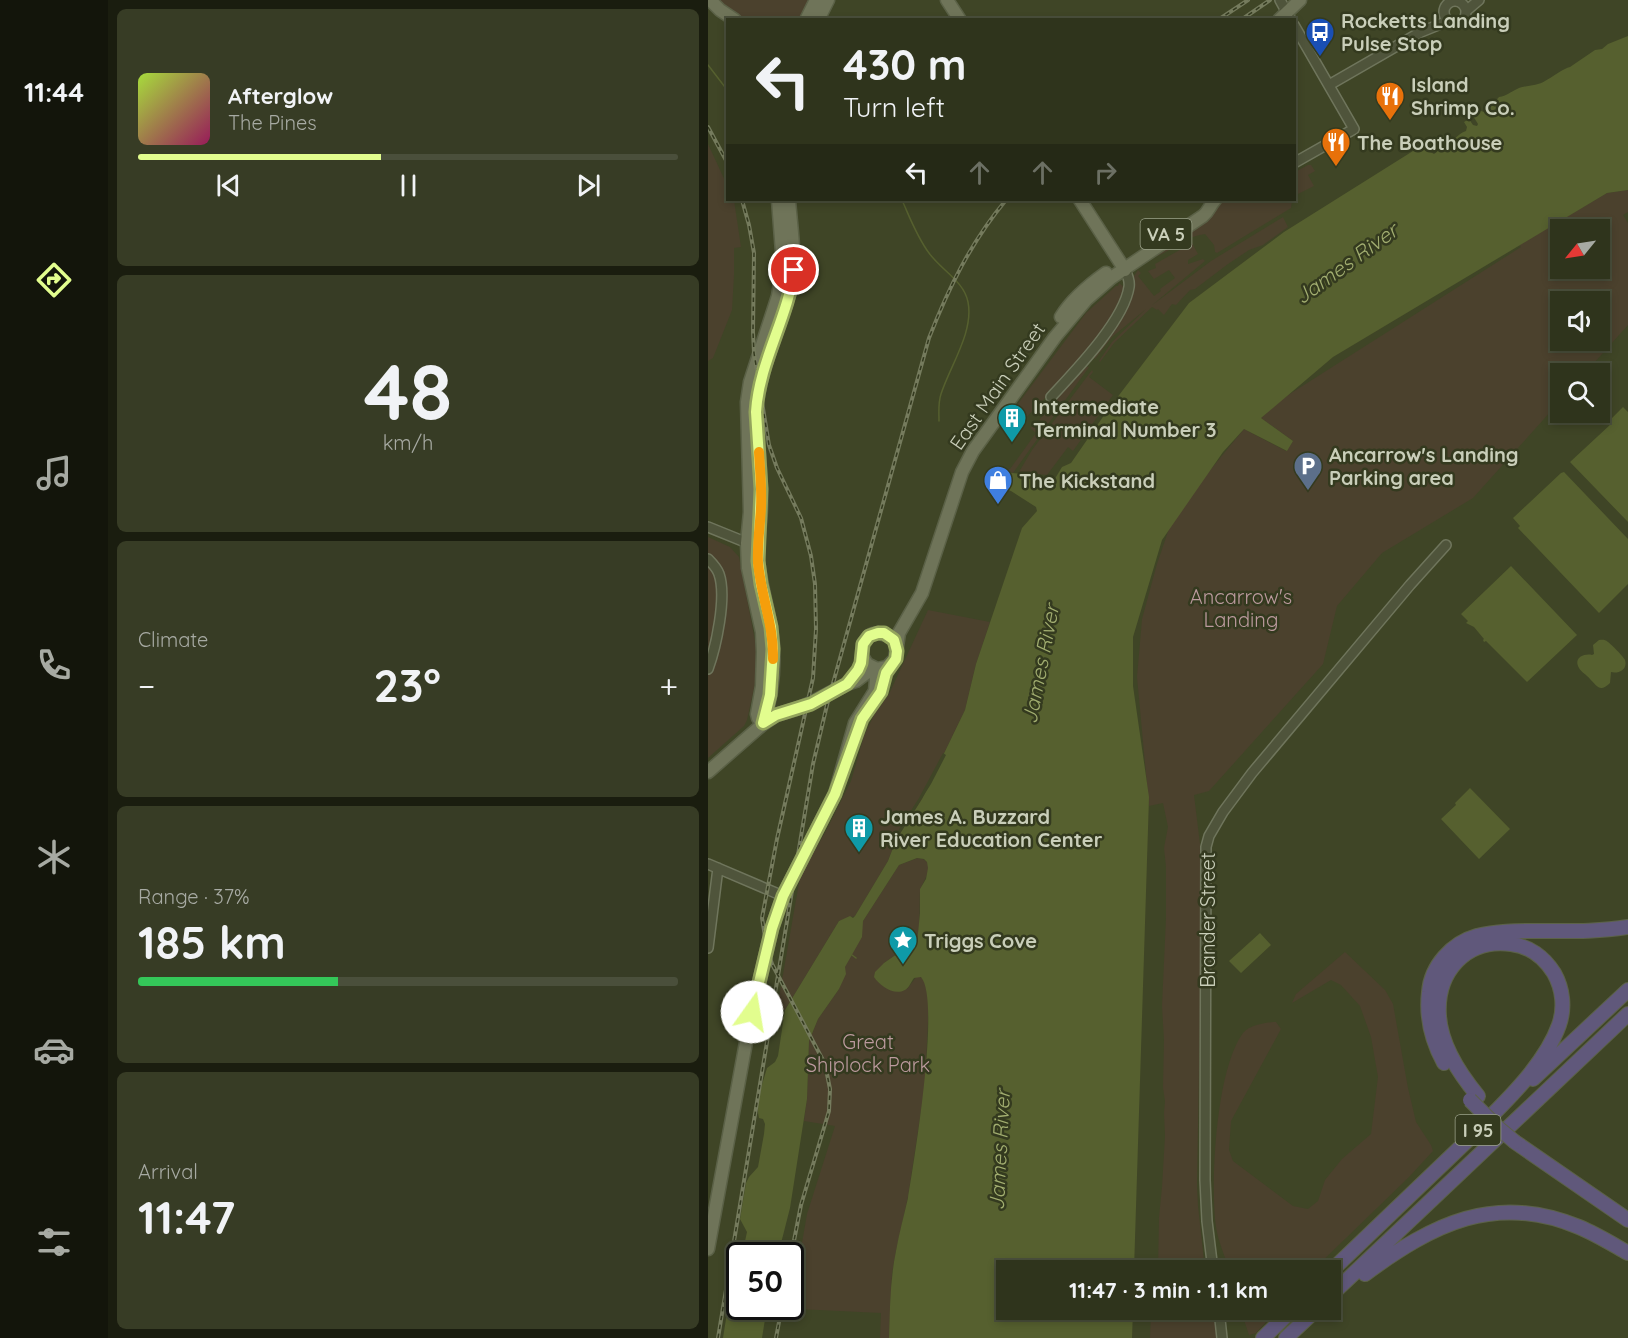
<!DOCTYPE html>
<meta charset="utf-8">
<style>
:root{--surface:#2f341c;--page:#373c25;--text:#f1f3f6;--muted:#a7aaa3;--line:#4a4f3b;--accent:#e2fd8e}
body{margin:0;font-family:Quicksand,sans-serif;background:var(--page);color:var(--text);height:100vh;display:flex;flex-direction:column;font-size:22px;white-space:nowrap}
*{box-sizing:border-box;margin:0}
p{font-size:20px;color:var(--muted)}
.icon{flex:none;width:33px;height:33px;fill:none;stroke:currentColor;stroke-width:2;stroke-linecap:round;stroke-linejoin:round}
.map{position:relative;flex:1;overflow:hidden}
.panel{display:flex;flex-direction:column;gap:9px;padding:9px;background:#1a1d0f;width:600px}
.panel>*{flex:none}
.hud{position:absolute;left:18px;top:18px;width:570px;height:183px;border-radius:0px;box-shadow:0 3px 9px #0003,0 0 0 2px var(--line);background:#2f341c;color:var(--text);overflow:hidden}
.needle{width:39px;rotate:240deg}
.fabs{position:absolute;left:842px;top:219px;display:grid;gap:12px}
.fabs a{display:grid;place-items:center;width:60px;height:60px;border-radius:0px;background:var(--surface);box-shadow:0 3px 9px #0003,0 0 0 2px var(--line);font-size:30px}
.speed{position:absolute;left:18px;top:1242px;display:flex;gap:12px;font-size:30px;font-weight:700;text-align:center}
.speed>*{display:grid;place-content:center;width:78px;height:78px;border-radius:50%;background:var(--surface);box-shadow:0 3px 9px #0003,0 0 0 2px var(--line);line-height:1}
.speed .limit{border:3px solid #111;border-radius:9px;background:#fff;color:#111}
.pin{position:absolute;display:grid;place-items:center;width:51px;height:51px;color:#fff;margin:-26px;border:3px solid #fff;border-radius:50%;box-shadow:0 2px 6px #0007}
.me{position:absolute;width:66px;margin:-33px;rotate:13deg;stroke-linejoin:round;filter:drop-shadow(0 0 4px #0008)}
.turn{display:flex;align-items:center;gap:21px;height:126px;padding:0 18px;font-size:27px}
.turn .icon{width:78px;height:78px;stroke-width:2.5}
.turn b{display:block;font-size:42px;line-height:51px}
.lanes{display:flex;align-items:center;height:57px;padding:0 18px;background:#0003;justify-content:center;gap:30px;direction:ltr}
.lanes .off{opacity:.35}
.big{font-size:45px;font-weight:700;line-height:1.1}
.panel .card{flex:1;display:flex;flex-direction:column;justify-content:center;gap:9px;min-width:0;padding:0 21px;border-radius:9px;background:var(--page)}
.panel .dial{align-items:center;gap:0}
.dial b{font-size:78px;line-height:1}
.song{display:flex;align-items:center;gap:18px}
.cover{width:72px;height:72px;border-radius:9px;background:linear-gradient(135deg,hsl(80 70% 55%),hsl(330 70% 35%))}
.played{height:6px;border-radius:3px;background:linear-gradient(90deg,var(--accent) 45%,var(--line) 45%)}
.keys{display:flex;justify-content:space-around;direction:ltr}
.heat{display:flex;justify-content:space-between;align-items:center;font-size:33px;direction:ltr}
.charge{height:9px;border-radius:4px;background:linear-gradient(90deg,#34c759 37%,var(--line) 0)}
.trip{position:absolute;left:288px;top:1260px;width:345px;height:60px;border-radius:0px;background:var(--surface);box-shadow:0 3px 9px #0003,0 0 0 2px var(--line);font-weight:700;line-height:60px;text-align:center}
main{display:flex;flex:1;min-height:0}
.menu{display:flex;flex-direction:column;width:108px;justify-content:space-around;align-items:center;background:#13150b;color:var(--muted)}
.menu .icon{width:42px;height:42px}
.menu .on{color:var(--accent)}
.menu b{font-size:27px;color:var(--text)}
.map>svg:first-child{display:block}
.green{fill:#4b412d;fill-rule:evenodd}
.water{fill:#56602f}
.pier{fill:#3f4526}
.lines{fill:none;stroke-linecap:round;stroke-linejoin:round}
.stream{stroke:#56602f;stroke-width:1.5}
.minor-casing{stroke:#6f755c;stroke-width:12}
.major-casing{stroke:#5b6147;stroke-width:15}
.highway-casing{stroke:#5c6249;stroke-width:16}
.minor{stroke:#4f543b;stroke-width:9}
.major{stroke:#6f7459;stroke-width:12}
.highway{stroke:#60587b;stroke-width:14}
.rail-casing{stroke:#757b5d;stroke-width:4}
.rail{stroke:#343a1f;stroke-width:1.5;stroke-dasharray:4.5;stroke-linecap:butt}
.major-bridge-casing{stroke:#5b6147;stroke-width:15;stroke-linecap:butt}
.highway-bridge-casing{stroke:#5c6249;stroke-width:16;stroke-linecap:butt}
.major-bridge{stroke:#6f7459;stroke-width:12}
.highway-bridge{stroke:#60587b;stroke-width:14}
.route-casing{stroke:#93a45c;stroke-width:15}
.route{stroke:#e2fd8e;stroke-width:10}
.slow{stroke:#f59e0b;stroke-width:10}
.labels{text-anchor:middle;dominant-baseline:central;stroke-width:5;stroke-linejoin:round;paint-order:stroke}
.shield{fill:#343a1f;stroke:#9ca28b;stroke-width:1.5}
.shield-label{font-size:18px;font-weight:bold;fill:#c9ceb9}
.poi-label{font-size:20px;font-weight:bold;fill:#c9ceb9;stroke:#343a1f;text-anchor:start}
.street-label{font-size:20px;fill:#c9ceb9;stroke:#343a1f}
.park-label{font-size:20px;fill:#bc9a9e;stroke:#343a1f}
.water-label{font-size:21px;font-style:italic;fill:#a2ae70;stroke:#343a1f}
</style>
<main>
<nav class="menu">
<b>11:44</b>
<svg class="icon on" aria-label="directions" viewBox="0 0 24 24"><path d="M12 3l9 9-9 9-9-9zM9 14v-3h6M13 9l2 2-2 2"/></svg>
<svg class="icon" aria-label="music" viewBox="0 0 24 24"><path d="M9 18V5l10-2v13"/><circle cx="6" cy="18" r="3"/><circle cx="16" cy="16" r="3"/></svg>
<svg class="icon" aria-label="phone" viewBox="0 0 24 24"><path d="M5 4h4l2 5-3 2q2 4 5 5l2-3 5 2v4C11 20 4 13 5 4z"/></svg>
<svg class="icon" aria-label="climate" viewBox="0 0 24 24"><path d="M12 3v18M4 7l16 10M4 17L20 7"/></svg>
<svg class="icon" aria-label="car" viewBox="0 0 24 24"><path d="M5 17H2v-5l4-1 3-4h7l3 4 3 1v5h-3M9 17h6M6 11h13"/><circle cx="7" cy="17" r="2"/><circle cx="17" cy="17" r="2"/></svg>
<svg class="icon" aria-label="filters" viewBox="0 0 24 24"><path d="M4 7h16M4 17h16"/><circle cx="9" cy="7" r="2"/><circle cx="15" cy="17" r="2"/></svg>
</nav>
<section class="panel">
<div class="card">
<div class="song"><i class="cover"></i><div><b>Afterglow</b><p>The Pines</p></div></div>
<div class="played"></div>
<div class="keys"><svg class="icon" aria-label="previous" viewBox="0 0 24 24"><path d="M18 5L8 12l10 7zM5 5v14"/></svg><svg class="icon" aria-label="pause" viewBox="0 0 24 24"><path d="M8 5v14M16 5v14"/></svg><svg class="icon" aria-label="next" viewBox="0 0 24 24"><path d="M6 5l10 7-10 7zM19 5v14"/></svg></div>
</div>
<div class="card dial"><b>48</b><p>km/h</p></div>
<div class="card"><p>Climate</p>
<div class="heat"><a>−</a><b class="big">23°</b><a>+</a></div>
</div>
<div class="card"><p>Range · 37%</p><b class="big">185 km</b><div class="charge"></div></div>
<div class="card"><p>Arrival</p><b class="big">11:47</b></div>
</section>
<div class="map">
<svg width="920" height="1338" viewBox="0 0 920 1338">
<rect width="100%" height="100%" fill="#3f4526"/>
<path class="green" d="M2,0H108L98,20L27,19Z
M0,144L19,185L20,200H26L33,247L26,248V275L24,310L5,358L0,361Z
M600,165H603L607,171L600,175L606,186L590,194V197L586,199L587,172Z
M920,190V212L915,215L920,223V325L877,373L852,374V401L765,498L674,553L629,606L615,664L501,791L486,795L493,852L494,898L489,1185L490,1206L497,1270H450L451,1217L454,1187L457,1136L456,1113L457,1101L455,1088L456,1040L454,1006L458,918V867L456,848L460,827L455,803L441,806L429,677L434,619L449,564L466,514L536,429L578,451L585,441L553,418L574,399L813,247L811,245L899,193ZM852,230H891V268H852ZM852,302H891V340H852Z
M514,200H586L584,201L583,208L509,253L507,252L506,245L497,234C478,236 464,251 447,257L498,219Z
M575,217L580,227L555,245L541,250L520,264L487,289L482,290L468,305L464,304L456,315L450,309L449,310L444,307L406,343L392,362L391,361L404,342L438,309L404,337L387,359L385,355L415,315L426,292V276L430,270L433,273L430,276L446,296L453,291L452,289L467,278L461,270L446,279L440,271L448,268L447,264L484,243L490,254L480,260V264L495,259L497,261L443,306L503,261Z
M411,283L416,287V291C412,301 408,311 402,321C379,359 344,390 314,422L303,413L378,313L408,286H410Z
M377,366L381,367L305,473L293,468L302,469L328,433L322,428L328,424L350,396Z
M384,370L385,372L381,377L405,395L365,451L360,447L339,475L311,472L324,450Z
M0,537L22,547L31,557L49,651L48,679L39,720L36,726L0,758Z
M220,610L282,622L268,664L257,710L214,799L188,840L180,861L147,916L131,921L77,1010L69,1009L92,877L119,829L143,781L156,736L166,715L181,694Z
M210,858C215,859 219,860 220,865C222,875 213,883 212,892C211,904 213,941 206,949C202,952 201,951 197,952C189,954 183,958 176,963L199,989L209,976L215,978L218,985L221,1001L217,1085L200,1197L188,1251L184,1274L181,1338H172L173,1313L90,1309L87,1299L90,1266L99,1214L127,1126L96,1121L99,1098L101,1041L110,1019L131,989L137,967L155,921L191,865Z
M637,952L677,990L685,1004L700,1088L708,1122L723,1145L725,1151L701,1177L605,1270H521C517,1256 510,1241 508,1227C502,1183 508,1069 535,1033C541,1025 558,1022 568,1022L573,1029L523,1121L521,1150L525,1161L585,1206L600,1209L610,1201L617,1180L634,1159L663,1134L670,1077L663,1037L652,1006L633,985L623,980L584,1003L588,994Z
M443,1310H504L510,1338H442Z
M535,1310H569L548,1333L541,1335L536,1320Z"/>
<path class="water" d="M920,36V190L899,193L625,357L553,418L585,441L579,451L536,429L515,452L454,540L425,637V686L441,797L426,1270H298V1310H425L424,1338H181C182,1309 182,1280 188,1251C191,1233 196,1216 200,1198C206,1162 233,1000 213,977L206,978C203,982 201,988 197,990C186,996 172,986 166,977L167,972L176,963L189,954L202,951L206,949L209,943L212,913V889L218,879L220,868L219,862L216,859L209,858L191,865L155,921L154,937L137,967L138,974L131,989L110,1019L101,1041L99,1099L82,1208L70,1255H34L39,1232L32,1219L38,1183L41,1177L50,1167L56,1134L57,1124L55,1119L51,1118C47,1103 55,1082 59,1068L67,1062L70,1056L77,1010L131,921L142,916L145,918L147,916L180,861L188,840L214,799L257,710L268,664L314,528L329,511L328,507L303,491L283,484L292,469L304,473L320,474L339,483L345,482L354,467L363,463L399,411L481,303L576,232L705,151L717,149L726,154C732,151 735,142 735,136L739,137L740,140C748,141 750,133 758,131L759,127L756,122L761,119L765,125L769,126L770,124L765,116L766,115H769V112L773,111L782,114L781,108L791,97C799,96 802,92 809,89C817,85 830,86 837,81C843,78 856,68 862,67L887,50L894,49L900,44Z
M915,407L920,412V522L862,462L903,424L901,421Z
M856,472L920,539V584L891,613L810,528L812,526L805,518L853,473Z
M803,566L869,635L819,682L778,641L776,642L775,640L776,639L766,627L758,623L760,621L753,614Z
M891,640C895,640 896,639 900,642C903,644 916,657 917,660C920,670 910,674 903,672L902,683C892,693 889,686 882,679C879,675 873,672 871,668C865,658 876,653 884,655L886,654L885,645Z
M762,788L802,829L771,859L733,819L748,805L747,803Z
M552,933L563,945L533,973L521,961Z
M31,1271L32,1306L59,1307L54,1338H15L21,1300L29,1285Z"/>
<path class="pier" d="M235,753L238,755L223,784L186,843L184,842L185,839L211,798Z"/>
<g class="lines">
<path class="stream" d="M0,65L20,91
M194,200C202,218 209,237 221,253C233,270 256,281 260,302C266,332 242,366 233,394C230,403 231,412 231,421
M144,955L148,958"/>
<g class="minor-casing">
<path id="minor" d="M572,0L583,20
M736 12a11 11 0 1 1 22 0a11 11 0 1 1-22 0Z
M758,11L771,0
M586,25L646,129L586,163
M621,85L713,32L740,21
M343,397C366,372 416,321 421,287C422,281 420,276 417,270
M0,527L42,544
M0,559C5,564 9,568 11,574C19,597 8,647 0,669
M0,864L75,896
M0,948L10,868
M505,1270L499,1221L497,1180L498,847L501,836L515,812L544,773L702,585L738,545
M511,1310L514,1338"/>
</g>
<g class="major-casing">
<path id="major" d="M2,0L12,10L27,20
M239,0L252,20
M98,20L108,0
M110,20L120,0
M571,20L592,0
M372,200L417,270
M353,317C364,299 381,285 398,273
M189,647L186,640L179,635L170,633L165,634L161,636L155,644L154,656L159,664L169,669L179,667L187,659L191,633L214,593L254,472L265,451L347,337L379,299L403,278L495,216C501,211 502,205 507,200
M103,703L139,684L148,681L165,668
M55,724L50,718L49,714L54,686L55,652L54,632L40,568L39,543L42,512L39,402L42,382L70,296L73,277L74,252L70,200
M55,724C65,693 68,660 63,628C59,605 52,583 50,560C49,541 53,523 53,504C53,473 50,442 48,412C51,368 73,327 84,284C88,256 83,228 81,200
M0,772L55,724L68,715L88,709
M0,1249L41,1026L64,928L75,896L127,794L147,723L167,691L168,680L167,668"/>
</g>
<g class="highway-casing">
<path id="highway" d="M736,1063C724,1041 718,1017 721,992C723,966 744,943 769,936C788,931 808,931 828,931C859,931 890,932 920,927
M825,1079L920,990
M757,1142C789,1110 836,1068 851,1025C857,1008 855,989 846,973C836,957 821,946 803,944C758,938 728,972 731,1016C733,1046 751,1073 770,1096
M807,1142L920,1220
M622,1272L763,1137
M657,1274C725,1224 787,1192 871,1227C888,1234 904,1244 920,1253
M622,1296L920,1014
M555,1338L584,1310
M578,1338L608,1310"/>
</g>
<use href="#minor" class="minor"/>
<use href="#major" class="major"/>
<use href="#highway" class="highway"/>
<g class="rail-casing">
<path id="rail" d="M510,20L540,0
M533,20L562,0
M0,127L20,164
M34,200L41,225L46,253L45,332L46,353L61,445L69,468L93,518L103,556L107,584L108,629L105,678L69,839L54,918L59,949L64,964L117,1064L122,1089L121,1111L93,1205L82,1261
M10,1338L105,764L119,705L221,338C241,287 263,242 298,200
M68,1338L74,1306"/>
</g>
<use href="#rail" class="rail"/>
<g class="major-bridge-casing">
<path id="major-bridge" d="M88,709L103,703"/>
</g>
<g class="highway-bridge-casing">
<path id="highway-bridge" d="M762,1100L788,1126L807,1142"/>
</g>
<use href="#major-bridge" class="major-bridge"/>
<use href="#highway-bridge" class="highway-bridge"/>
</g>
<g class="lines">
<g class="route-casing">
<path id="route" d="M44,1012L64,928L75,896L127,794L154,719L173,692L178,673L188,659L189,651L186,640L176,633H170L161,636L155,644L153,663L150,670L139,684L103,704L68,715L55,723L62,695L65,649L63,627L53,584L50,561L53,489L48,412C51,362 80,318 86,270"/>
</g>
<use href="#route" class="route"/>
<path class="slow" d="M51,452C52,471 54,489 53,508C52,526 49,545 50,563C53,596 66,626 65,659"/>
</g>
<defs>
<g id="bus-pin" transform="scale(1.5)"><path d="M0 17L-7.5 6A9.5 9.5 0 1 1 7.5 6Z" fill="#1a4fb4" stroke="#343a1f"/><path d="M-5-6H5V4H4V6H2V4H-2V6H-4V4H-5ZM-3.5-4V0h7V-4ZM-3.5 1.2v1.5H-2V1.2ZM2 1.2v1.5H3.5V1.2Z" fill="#fff"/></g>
<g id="restaurant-pin" transform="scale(1.5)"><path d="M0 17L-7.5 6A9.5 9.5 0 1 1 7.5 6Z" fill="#e8710a" stroke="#343a1f"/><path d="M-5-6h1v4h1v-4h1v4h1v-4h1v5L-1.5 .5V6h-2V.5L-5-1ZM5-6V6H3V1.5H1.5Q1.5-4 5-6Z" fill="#fff"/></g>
<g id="building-pin" transform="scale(1.5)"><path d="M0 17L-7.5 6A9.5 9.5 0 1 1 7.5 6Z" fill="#0f9aa8" stroke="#343a1f"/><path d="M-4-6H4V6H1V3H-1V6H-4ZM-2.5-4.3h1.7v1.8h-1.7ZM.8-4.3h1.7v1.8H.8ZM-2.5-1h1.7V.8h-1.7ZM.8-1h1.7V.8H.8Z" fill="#fff"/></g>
<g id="parking-pin" transform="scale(1.5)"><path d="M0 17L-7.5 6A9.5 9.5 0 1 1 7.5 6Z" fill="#5c6f8a" stroke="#343a1f"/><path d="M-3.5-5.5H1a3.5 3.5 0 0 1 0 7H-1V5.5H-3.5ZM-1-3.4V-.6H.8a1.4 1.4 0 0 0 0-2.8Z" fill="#fff"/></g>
<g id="shop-pin" transform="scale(1.5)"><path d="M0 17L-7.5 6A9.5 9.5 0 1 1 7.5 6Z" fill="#3f7fe0" stroke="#343a1f"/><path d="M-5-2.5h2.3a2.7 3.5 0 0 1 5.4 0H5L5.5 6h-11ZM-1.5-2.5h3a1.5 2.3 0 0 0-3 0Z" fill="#fff"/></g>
<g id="sight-pin" transform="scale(1.5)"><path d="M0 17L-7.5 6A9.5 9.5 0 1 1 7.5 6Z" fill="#0f9aa8" stroke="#343a1f"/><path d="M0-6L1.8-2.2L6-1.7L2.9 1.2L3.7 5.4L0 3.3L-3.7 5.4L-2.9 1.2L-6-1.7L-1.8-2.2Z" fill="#fff"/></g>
</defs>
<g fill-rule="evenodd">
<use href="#bus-pin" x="612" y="32"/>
<use href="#restaurant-pin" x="682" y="96"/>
<use href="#restaurant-pin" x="628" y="142"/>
<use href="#building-pin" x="304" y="418"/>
<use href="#parking-pin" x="600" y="466"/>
<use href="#shop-pin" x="290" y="480"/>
<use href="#building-pin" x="151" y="828"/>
<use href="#sight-pin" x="195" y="940"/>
</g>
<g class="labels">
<g class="shield">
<rect x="432.5" y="219" width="51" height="30" rx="4.5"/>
<rect x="747.5" y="1115" width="45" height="30" rx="4.5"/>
</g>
<g class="shield-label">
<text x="458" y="234">VA 5</text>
<text x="770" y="1130">I 95</text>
</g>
<g class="poi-label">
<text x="633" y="20">Rocketts Landing<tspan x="633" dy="23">Pulse Stop</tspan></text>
<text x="703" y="84">Island<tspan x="703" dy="23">Shrimp Co.</tspan></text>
<text x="649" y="142">The Boathouse</text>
<text x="325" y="406">Intermediate<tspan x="325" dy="23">Terminal Number 3</tspan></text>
<text x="621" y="454">Ancarrow's Landing<tspan x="621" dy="23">Parking area</tspan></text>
<text x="311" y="480">The Kickstand</text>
<text x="172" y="816">James A. Buzzard<tspan x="172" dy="23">River Education Center</tspan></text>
<text x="216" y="940">Triggs Cove</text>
</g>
<g class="street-label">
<text transform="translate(289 386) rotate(-55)">East Main Street</text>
<text transform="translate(499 920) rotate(-90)">Brander Street</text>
</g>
<g class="park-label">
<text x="533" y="596">Ancarrow's<tspan x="533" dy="23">Landing</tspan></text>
<text x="160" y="1041">Great<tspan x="160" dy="23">Shiplock Park</tspan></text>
</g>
<g class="water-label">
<text transform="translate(638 263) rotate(-36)">James River</text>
<text transform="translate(332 664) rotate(-79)">James River</text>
<text transform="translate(291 1150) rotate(-87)">James River</text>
</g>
</g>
</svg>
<div class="fabs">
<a><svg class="needle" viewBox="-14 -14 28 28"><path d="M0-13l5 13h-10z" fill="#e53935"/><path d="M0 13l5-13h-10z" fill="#a7aaa3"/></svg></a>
<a><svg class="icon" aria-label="sound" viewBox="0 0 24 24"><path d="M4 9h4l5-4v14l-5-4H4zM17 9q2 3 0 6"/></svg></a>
<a><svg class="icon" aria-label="search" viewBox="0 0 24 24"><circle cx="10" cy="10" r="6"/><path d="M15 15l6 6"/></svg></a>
</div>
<div class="speed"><div class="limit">50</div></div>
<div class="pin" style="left:86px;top:270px;background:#d93025"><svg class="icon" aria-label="arrive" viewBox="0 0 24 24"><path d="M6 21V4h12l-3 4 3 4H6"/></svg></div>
<svg class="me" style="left:44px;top:1012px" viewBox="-20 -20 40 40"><circle r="19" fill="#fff"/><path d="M0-13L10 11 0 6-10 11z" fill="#e2fd8e"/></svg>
<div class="trip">11:47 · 3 min · 1.1 km</div>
<div class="hud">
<div class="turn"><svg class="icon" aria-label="left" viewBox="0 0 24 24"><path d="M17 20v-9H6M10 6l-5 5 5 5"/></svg><div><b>430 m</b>Turn left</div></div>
<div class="lanes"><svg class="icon" aria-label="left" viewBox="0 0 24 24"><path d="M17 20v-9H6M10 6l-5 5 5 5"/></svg><svg class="icon off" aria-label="ahead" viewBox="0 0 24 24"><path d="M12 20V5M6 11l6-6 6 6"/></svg><svg class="icon off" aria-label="ahead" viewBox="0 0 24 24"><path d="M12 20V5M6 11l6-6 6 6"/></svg><svg class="icon off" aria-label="right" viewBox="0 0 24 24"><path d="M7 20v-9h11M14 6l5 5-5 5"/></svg></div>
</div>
</div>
</main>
